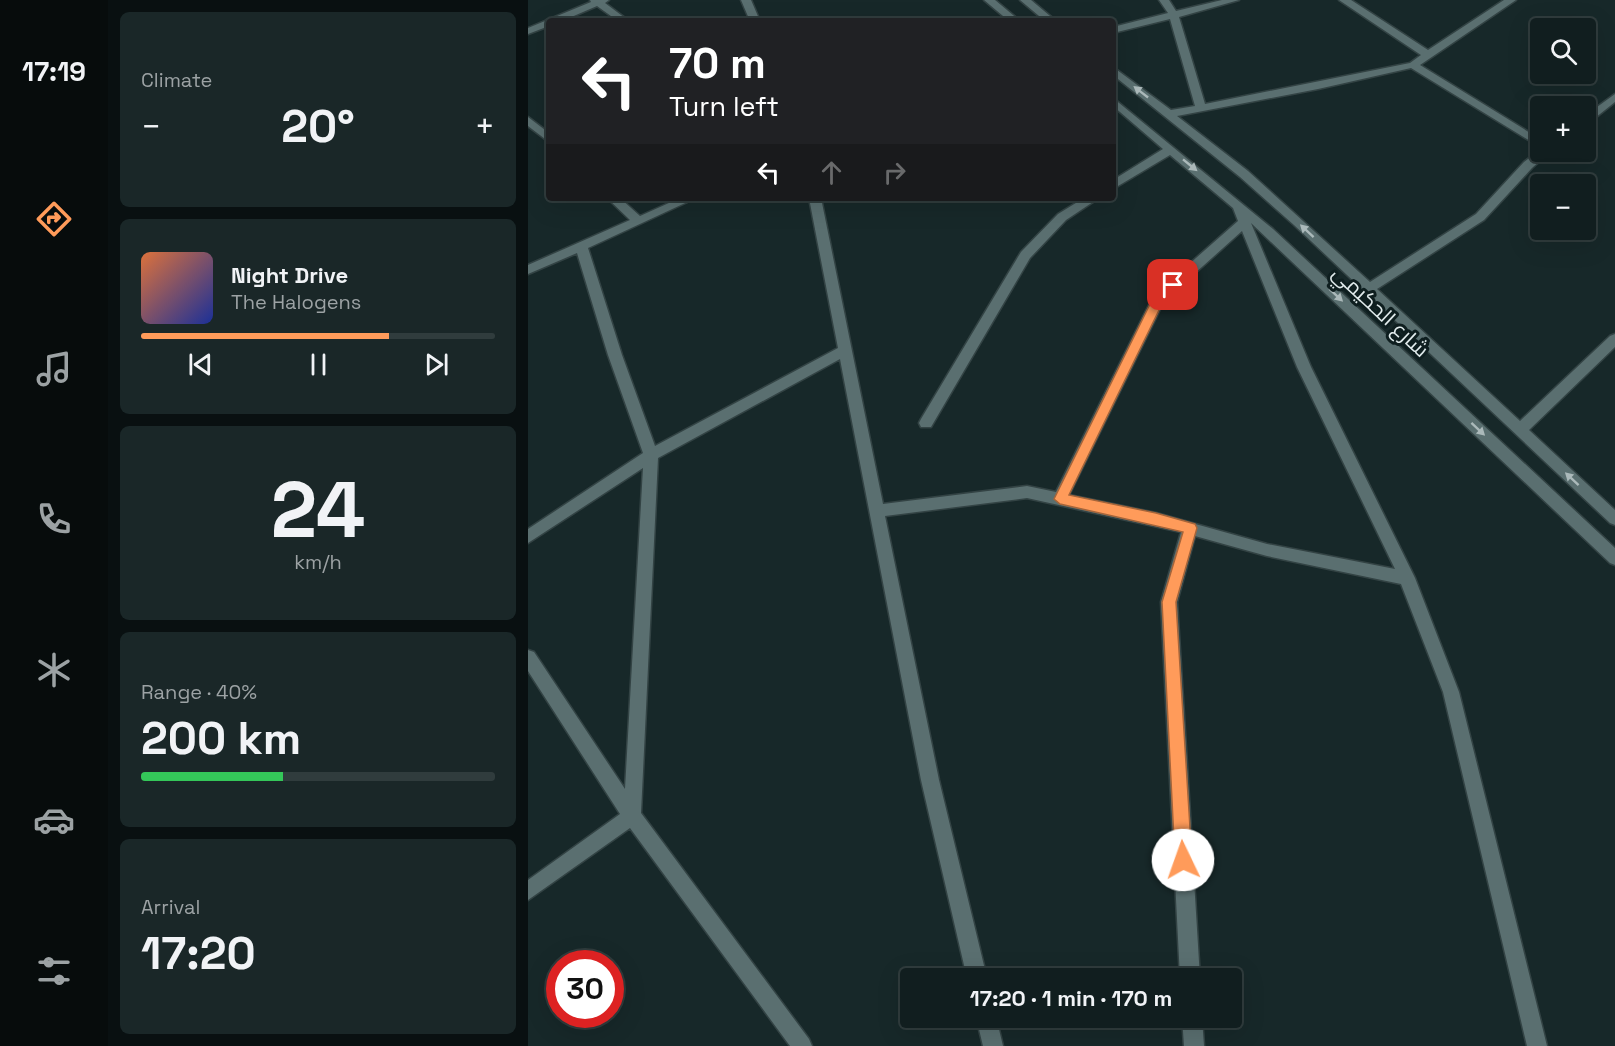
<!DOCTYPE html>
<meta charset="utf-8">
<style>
:root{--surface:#111e1f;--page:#1a2728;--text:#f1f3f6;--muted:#9ca2a4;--line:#303c3d;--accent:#ff9b5a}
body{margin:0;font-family:"Space Grotesk",Cairo,sans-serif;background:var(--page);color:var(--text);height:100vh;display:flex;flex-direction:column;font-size:22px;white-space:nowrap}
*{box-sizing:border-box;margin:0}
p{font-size:20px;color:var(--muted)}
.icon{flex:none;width:33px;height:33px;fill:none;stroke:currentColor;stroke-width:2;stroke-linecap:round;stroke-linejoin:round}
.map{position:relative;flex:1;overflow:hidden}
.details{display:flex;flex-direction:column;gap:12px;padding:12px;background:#091011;width:420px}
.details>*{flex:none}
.hud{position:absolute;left:18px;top:18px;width:570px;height:183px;border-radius:6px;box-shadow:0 6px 24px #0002,0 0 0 2px var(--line);background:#202124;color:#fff;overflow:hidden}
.tools{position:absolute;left:1002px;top:18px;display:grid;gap:12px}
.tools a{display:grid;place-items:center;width:66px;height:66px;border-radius:6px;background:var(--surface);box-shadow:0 6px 24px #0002,0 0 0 2px var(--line);font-size:30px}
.speed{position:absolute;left:18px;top:950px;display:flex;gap:12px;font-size:30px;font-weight:700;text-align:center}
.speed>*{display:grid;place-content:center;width:78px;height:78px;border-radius:50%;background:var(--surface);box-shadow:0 6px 24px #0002,0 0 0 2px var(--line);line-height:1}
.speed .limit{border:9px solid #d22;background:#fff;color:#111}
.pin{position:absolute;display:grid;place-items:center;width:51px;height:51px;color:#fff;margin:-26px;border-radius:12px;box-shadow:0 3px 9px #0006}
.me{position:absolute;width:66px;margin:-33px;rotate:357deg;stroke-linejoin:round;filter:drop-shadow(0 0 4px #0008)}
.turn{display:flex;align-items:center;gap:21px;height:126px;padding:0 24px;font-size:27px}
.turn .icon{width:78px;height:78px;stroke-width:2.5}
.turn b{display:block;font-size:42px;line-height:51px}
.lanes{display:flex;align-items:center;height:57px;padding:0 24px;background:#0003;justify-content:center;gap:30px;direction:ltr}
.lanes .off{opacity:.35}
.big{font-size:45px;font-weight:700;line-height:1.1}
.details .widget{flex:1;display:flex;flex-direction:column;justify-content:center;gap:9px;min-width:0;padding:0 21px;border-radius:9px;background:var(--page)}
.details .dial{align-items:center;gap:0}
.dial b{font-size:78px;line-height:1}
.song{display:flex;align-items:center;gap:18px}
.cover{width:72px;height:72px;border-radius:9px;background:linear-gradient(135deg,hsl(20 70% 55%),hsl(230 70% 35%))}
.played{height:6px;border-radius:3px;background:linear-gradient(90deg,var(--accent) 70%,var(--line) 70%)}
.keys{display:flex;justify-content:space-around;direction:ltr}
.heat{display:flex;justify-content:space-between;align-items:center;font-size:33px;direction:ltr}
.charge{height:9px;border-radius:4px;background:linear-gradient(90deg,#34c759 40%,var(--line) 0)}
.trip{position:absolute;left:372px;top:968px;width:342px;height:60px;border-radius:6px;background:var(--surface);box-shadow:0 6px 24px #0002,0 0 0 2px var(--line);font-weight:700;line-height:60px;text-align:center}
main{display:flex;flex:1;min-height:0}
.dock{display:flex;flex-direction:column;width:108px;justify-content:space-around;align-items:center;background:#070c0c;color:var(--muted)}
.dock .icon{width:42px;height:42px}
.dock .on{color:var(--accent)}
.dock b{font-size:27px;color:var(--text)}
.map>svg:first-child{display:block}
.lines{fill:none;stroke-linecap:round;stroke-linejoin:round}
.minor-casing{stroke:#334344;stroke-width:3}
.minor{fill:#5a6f70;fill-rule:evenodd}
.oneway{fill:#abb9ba}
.route{fill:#ff9b5a;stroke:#a6653a;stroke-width:1.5}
.labels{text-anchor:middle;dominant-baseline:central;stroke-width:6;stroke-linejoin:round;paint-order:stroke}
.street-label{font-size:21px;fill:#e1ebec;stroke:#0e1e1f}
</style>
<main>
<nav class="dock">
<b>17:19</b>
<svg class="icon on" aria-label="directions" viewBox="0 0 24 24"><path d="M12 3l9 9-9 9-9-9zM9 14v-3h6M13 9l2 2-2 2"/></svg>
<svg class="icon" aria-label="music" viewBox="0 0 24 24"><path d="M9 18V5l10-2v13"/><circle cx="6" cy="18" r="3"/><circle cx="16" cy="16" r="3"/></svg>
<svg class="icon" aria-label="phone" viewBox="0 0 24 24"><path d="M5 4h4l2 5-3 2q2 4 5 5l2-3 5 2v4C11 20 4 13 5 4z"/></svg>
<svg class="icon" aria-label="climate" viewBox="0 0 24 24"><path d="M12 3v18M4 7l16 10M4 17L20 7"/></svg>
<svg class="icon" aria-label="car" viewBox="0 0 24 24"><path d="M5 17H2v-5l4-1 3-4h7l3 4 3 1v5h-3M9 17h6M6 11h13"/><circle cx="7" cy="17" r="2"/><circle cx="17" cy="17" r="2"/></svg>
<svg class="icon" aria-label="filters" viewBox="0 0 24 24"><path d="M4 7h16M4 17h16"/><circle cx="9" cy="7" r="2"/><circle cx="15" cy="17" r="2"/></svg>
</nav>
<section class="details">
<div class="widget"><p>Climate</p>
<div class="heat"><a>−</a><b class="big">20°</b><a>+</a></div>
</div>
<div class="widget">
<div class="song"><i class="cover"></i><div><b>Night Drive</b><p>The Halogens</p></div></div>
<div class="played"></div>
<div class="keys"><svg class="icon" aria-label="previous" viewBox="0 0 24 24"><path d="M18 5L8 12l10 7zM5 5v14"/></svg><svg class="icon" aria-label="pause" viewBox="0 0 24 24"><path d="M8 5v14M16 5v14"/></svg><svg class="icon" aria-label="next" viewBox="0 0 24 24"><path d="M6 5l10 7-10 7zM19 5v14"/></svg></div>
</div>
<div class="widget dial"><b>24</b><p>km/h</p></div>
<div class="widget"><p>Range · 40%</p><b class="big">200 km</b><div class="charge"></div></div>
<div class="widget"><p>Arrival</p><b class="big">17:20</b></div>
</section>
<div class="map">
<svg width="1087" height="1046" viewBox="0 0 1087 1046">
<rect width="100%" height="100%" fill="#172829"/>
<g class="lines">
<g class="minor-casing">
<path id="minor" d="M62,0H81L77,3L101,21H90L69,6L34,21H21V26L0,34V28L63,2Z
M213,0H223L232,21H222Z
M456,0H467L492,21H481Z
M492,0H503L528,21H517Z
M631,0H641L648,11L694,0H711L651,17L677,104L882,63L893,55L811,0H823L900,50L976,0H988L892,65L1012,139V147L883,68L790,89L649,116L720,171L842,282L948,214L996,162L1012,150L1022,152L1004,168L956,220L849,289L992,421L1082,336L1087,334V347L1001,430L1087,510V525L1082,523L766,225L712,177L585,75V67L643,110L667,106L642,19L585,33V27L640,13Z
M1087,94V102L1062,122L1058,123V115Z
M585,98L745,229L1087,548V565L1082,563L723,223L783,367L887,578L931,692L1019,1046H999L915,692L873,584L739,556L667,536L649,602L672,978H652L633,602L653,532L499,498L357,516L411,780L459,978H439L393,780L312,359L130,458L113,813L281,1039L284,1046H262L102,828L0,900V880L92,814L0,671V650L6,652L97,789L115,468L0,543V529L115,453L80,355L49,253L0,274V265L102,220L79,198H92L112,216L152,198H168L60,248L94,355L127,446L310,348L281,198H293L355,504L499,486L528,492L626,295L710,221L705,208L642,155L585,189V180L635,149L585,106ZM714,231L769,367L867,569L739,544L628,513L541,495L636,301Z
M0,117L21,133V142L0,126Z
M556,198H571L538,220L502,258L403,427H393L391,423L393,419L493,252L530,214Z
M448,1017H468L475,1046H455Z
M654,1017H674L676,1046H656Z"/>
</g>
<use href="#minor" class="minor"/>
</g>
<defs><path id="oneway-solid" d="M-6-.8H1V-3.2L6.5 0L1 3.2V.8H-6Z" transform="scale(1.5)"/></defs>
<g class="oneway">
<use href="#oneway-solid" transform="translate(613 92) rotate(-142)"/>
<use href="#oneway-solid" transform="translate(662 165) rotate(39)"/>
<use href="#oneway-solid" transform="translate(779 231) rotate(-137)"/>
<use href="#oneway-solid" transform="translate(808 295) rotate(43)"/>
<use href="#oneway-solid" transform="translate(950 429) rotate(43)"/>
<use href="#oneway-solid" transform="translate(1044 479) rotate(-137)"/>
</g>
<path class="route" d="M645,281L651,285L636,300L541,495L628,513L667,524L669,528L648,602L664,860L661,866L655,869L649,866L647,860L634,602L655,532L532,504L526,499L625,298Z"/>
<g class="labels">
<g class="street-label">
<text transform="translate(853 311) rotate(43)">شارع الحكيمي</text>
</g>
</g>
</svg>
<div class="tools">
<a><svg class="icon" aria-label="search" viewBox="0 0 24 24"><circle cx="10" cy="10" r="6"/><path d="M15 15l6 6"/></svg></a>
<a>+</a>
<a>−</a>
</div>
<div class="speed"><div class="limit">30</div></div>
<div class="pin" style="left:645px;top:285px;background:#d93025"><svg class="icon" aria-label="arrive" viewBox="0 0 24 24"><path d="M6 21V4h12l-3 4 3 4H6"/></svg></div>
<svg class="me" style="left:655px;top:860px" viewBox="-20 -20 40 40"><circle r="19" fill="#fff"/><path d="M0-13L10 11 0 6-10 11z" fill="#ff9b5a"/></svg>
<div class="trip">17:20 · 1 min · 170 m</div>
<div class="hud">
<div class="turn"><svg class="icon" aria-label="left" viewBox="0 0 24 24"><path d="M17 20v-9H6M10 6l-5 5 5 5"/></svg><div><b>70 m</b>Turn left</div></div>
<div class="lanes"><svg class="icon" aria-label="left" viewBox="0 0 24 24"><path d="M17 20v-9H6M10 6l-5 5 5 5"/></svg><svg class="icon off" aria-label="ahead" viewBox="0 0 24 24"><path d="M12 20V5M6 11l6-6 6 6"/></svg><svg class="icon off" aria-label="right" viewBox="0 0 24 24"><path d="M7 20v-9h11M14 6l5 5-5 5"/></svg></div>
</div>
</div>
</main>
